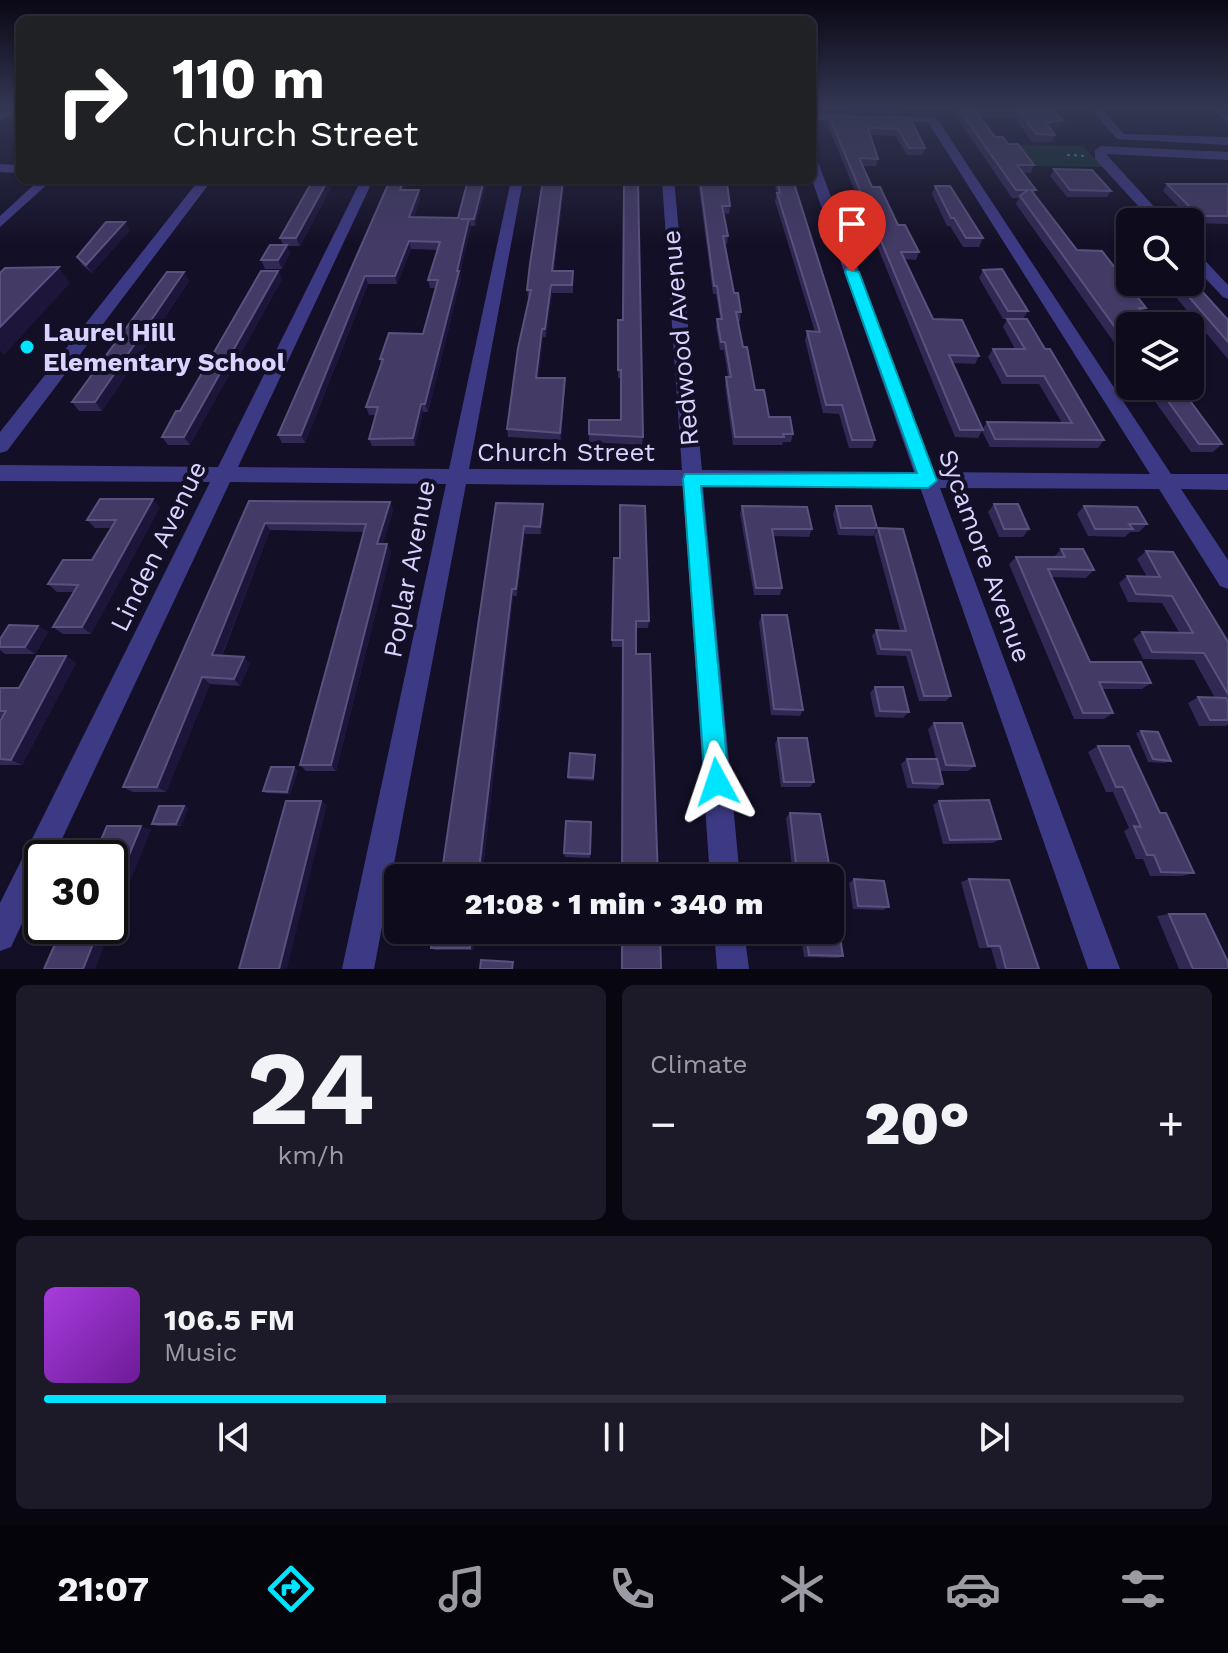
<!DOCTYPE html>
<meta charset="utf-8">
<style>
:root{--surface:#0e0b1c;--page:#1c1929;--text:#f1f3f6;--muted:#9b9ba3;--line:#2e2b3b;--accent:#00e5ff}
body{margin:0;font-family:"Work Sans",sans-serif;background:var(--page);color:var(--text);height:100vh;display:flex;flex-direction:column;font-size:30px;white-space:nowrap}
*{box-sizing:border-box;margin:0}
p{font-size:26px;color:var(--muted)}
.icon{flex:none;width:44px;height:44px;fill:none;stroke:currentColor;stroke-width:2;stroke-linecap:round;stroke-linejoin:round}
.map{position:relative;height:969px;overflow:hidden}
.side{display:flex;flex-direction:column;gap:16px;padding:16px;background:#08060f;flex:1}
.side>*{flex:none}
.guide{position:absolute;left:16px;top:16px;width:800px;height:168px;border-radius:12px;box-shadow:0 2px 6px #0004,0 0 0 2px var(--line);background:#202124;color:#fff;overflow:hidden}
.buttons{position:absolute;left:1116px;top:208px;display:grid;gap:16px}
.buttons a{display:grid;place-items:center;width:88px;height:88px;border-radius:12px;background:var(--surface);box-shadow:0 2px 6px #0004,0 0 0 2px var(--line);font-size:40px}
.speed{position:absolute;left:24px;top:840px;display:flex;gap:16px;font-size:40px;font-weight:700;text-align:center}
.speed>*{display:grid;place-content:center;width:104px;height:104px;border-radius:50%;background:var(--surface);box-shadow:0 2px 6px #0004,0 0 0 2px var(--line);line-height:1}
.speed .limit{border:4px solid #111;border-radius:12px;background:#fff;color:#111}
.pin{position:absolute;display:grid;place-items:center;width:68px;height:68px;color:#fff;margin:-82px -34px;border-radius:50% 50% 50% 0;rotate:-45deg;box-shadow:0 0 8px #0007}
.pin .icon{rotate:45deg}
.me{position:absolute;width:88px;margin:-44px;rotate:355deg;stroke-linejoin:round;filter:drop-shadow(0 0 6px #0008)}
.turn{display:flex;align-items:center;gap:28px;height:168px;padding:0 24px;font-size:36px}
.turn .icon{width:104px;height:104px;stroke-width:2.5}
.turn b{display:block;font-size:56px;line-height:68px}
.big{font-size:60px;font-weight:800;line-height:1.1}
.side .card{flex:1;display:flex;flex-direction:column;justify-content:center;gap:12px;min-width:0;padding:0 28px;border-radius:12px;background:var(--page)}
.side .dial{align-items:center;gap:0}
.dial b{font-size:104px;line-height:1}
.song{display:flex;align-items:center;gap:24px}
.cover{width:96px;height:96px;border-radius:12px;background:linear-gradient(135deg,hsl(280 70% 55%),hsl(280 70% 35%))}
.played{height:8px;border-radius:4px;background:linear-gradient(90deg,var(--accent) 30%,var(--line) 30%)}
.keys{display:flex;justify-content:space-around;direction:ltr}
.heat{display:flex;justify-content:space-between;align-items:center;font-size:44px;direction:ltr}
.side .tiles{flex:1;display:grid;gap:16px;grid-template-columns:1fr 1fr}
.card:last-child{grid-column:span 2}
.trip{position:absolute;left:384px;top:864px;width:460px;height:80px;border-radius:12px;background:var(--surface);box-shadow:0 2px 6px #0004,0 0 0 2px var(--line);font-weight:800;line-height:80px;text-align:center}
.tabs{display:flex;height:128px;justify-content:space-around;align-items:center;background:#06040b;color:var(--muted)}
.tabs .icon{width:56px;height:56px}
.tabs .current{color:var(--accent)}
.tabs b{font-size:36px;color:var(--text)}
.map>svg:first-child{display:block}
.green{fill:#12302f}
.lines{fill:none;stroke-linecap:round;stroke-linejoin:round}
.path{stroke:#2fb8b0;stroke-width:2;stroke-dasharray:3 4;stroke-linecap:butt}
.minor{fill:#3d3a85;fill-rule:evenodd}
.wall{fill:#312854}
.shaded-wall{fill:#1d163a}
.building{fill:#433a66;stroke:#5a527e;stroke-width:2}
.route{fill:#00e5ff;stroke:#0095a6;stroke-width:2}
.poi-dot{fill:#00e5ff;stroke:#130f26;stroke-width:3}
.labels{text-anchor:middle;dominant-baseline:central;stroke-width:8;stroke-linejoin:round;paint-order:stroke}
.poi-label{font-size:26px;font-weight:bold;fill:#d9d4ff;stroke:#130f26;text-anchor:start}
.street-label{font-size:26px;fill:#d9d4ff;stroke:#130f26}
</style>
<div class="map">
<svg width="1228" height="969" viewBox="0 0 1228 969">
<rect width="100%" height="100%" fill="#130f26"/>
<path class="green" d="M1019,145L1083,146L1103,167L1035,166Z"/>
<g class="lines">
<path class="path" d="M1067,155L1087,156"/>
<path class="minor" d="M9,109H20V113L0,120V113Z
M1091,109H1104L1103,111L1124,134L1228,137V145L1117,139Z
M1212,109H1224L1228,114V123Z
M812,114L854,115L860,118L854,121L812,120Z
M886,116L936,117L1171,474H1228V490L1181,489L1228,560V589L1220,586L1159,489L940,488L1120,969H1088L920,487L703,486L740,878H710L683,486L466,484L374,969H342L446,484L230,482L53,858H42V881L11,947L0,951V903L210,482L0,481V465L218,467L361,180H373L238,467L449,469L511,180H523L469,469L682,470L662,180H674L702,470L914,472L812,180V158L818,162L934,472L1150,474L928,122L882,121L880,119Z
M1101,146L1228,152V160L1106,154L1168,222H1153L1095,159V150Z
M0,164L20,165V173L0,172Z
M39,180H52L0,227V216Z
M199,180H212L7,451L0,453V432Z
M1190,249L1195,250L1228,285V299L1223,297L1190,262Z
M714,930H744L749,969H717Z"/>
</g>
<path class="wall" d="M823,110H903L902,113L823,111Z
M951,110H1054L1063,120L1059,128L1051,129L1055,135L1052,142H1032L1014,117H980L995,137L1008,144L1034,165L1031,173H1022L1036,190L1034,194L1077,250L1146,308L1130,326V365L1016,204L1019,198H1012L958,119L959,117H957Z
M829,116L910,118L925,148L923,155H907L896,136L871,135L878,159L876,166H862L872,187L919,252L916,260L904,259L933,319L979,356L975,364L953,363L982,430L987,422L1062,423L1039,384H1002L988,357L993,349H1015L1003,327L1007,319L1045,349L1104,440L1098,448L990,447L982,431L978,438L955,437L827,123Z
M1054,169L1111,191L1107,197H1067L1050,176Z
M313,180H335L300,246H287L290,253L282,269H265L261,260L283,245L280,238Z
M409,180L405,190L420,198L414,217L458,218L468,180H487L475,226H471L460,273L461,278L428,412H423L415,446H372L369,439L376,415H369L366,407L381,364L380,359L423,334L436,288H430L428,280L437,250L411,249L397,284H368L305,443H282L278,435Z
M543,180H577L575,186H564L554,271H573V293H552L546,337H543L538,378L565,386L561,440L508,437L507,429L530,298H528L527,290Z
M698,180H715L716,183L730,206L729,214L723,213L728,236L727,244H725L734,293L741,312L740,321H738L743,347L755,390L769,417L793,434L791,442H783L782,445H733L725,385L726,377H728L724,350H720L716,327L717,319H720L716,294H713Z
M773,180H793L875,440L872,448H849L839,414L823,413L805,340L807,331L815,332L775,201L777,193Z
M1167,184H1228V224L1194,223L1163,191Z
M935,186L983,238L979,247H963L950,226H947L932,194Z
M130,230L92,273L82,265L77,257Z
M983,270L1028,311L1023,319H1003L979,278Z
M184,272L189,281L102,411H79L72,402Z
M282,279L190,445H168L162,437Z
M1163,282H1190L1228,320V359Z
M618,320L643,437L642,445L589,442V434L621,420V378H618Z
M1144,386H1179L1222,444L1213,452H1191Z
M249,501L390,502L393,510L383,544L391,552L336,771H306L300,765L364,532L270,530L222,656L250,663L240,686L210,684L166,792H133L123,787Z
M496,503L543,504L544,512L541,534H525L517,596H513L482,878Z
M994,504L1029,529L1023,537H999L988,512Z
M742,506L812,529L809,537L773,536L782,588L780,595H754L740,514Z
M836,506L877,528L873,536L838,535L833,514Z
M1084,506L1147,524L1139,532H1130L1125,537L1088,536L1077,514Z
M160,507L91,634H63L53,627L74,592H57L48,584L92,560L111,528H95L87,520Z
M878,528L951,696L946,701H919L906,656L877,655L872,636L876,630H900L874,535Z
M1061,549L1094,570L1086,578L1051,577L1090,662L1151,683L1142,689H1102L1113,713L1104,719H1074L1009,564L1016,557H1054Z
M1146,551L1228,642V725L1226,726H1199L1188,703L1198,697L1215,698L1194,660L1143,659L1133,639L1142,632H1179L1162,603L1128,602L1119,583L1127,576L1147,577L1137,559Z
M614,558H619L649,621L648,628H636V654L658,878L622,647H612Z
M762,615L803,710L800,716L771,715L759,622Z
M38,626L48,632L35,654H5L0,650V639Z
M66,656L76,663L22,765H0V721L3,717H0V688H19Z
M875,687L909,712L903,718L875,717L870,693Z
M934,723L975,766L968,771H940L943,784L937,789L907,788L901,764L907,759H936L928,729Z
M1141,731L1171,761L1165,763L1148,762L1136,733Z
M778,738L814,782L810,787H781L775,744Z
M1098,746L1160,813L1194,873L1182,876H1150L1143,859H1136L1124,831L1129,828L1113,792H1106L1088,752Z
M595,755L594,781L568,779V777Z
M298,770L290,794L266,793L263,791Z
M939,801L1001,839L993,843L943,844L933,805Z
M184,806L188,808L181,826H157L152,824Z
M790,813L829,864L824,867H792L786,818Z
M592,826L590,858L565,857L564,853Z
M854,879L889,907L883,910L853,909L849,883Z
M969,879L1039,969H997L991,948H979L961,882Z
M1169,914L1228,969H1179L1157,916Z
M476,930L473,950H435L431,948Z
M800,930H830L843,956L838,958L804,957Z"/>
<path class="shaded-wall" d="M1063,120L1059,128L1043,131L1046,123Z
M328,180H335L300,246L296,238Z
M404,180H409L401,198L400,190Z
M484,180H487L475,226L474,219Z
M563,180L564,186L553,279L552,271Z
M419,190L420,198L411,224L409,217Z
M469,219L471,226L460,273L461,278L428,412L425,404Z
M125,222L130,230L92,273L86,265Z
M409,241L411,249L397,284L395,276Z
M287,245L290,253L282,269L278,260Z
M59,267L70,283L4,355L0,351V327Z
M278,271L282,279L190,445L184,437Z
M184,272L189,281L102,411L95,402Z
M365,276L368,284L305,443L301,435Z
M551,285L552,293L546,337L545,329Z
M542,329L543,337L537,386L536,378Z
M565,378V386L561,440L560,433Z
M421,404L423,412L415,446L413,438Z
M153,499L160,507L91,634L82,627Z
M390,502L393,510L381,552L377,544Z
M543,504L544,512L541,534L540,527Z
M265,523L270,530L219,662L212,655Z
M524,526L525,534L517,596L516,589Z
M387,544L391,552L336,771L331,765Z
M512,589L513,596L482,878H478Z
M38,626L48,632L35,654L25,647Z
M66,656L76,663L22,765L11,760Z
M244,657L250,663L240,686L234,679Z
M202,677L210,684L166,792L157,787Z
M294,767L298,770L290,794L287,792Z
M321,801L327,805L287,969H279Z
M184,806L188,808L181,826L176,824Z
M141,826L151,830L95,969H83L100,926H110V902Z
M472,930H476L473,950L470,948Z"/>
<path class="building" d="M959,110H1054L1063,120L1046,123L1055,135L1036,134L1018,110H975L995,137H1003L1008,144H1018L1034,165H1017L1036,190H1031L1077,250L1102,251L1146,308H1139L1154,326H1130V348L1020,196L1028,190H1016L961,112L964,110Z
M829,116L910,118L925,148H909L898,129L868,128L878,159L859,158L872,187H880L898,225H905L919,252H901L933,319L962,320L979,356L949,355L983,430H960Z
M1054,169L1092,170L1111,191L1070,190Z
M313,180H328L296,238H280Z
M390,180H404L400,190H419L409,217L458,218L468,180H484L474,219H460H469L457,271H459L425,404H421L413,438L369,439L378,407H366L383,359H380L389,333L423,334L438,280H428L440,242L409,241L395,276H365L301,435H278Z
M543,180H563L552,271H573L572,285H551L545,329H542L536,378H565L560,433L507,429L518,348L531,290H527L530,264Z
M624,180H638L643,437L589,434V420H621V370H618V320H623Z
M700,180H715L716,183H727L730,206H722L728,236H723L734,293H738L741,312H736L743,347H747L755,390H764L769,417H790L793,434H783L784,437H735L726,377H731L725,342H721L717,319H722L717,286H714Z
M777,180H793L875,440H852L842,405H826L807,331L820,332L777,193H780Z
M1167,184H1228V216H1199Z
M935,186H950L983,238H966L954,218H951Z
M106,222H125L86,265L77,257Z
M270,245H287L278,260H261Z
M59,267L0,327V273L5,268Z
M1002,269L1028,311H1008L983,270Z
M261,271H278L184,437H162L176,411H180Z
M167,272H184L95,402H72Z
M1190,278L1228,320V342L1176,282H1190Z
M1007,319H1027L1045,349H1050L1104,440L995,439L987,422L1072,423L1044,376H1007L993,349H1025Z
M1157,386H1179L1222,444H1199Z
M100,499H153L82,627H53L78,585L48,584L63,560H92L116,520H87Z
M249,501L390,502L377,544H387L331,765H300L366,524L265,523L212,655L244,657L234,679L202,677L157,787H123Z
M496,503L543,504L540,527L524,526L516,589H512L478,878H441Z
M994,504H1018L1029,529H1004Z
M620,505L645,506L649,621H636V654H650L658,878H622L623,640H612L614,558H620Z
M742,506L807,507L812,529H772L782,588H756Z
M836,506H871L877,528H841Z
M1084,506L1137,507L1147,524H1129L1133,529H1095Z
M878,528L903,529L951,696H924L911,650L881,649L876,630L906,631Z
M1061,549H1083L1094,570L1048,569L1090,662H1141L1151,683L1099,682L1113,713H1083L1016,557H1065Z
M1146,551L1173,552L1228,642V694L1204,653L1152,652L1142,632L1193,633L1172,596L1136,594L1127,576L1160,577Z
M762,615H787L803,710L774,709Z
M9,625L38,626L25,647H0V639Z
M37,656H66L11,760L0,759V721L6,711H0V688H19Z
M875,687H903L909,712L880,711Z
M1198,697L1226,698L1228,702V720H1210Z
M934,723H962L975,766L946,765Z
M1141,731L1158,732L1171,761L1153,759Z
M778,738H807L814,782H784Z
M1098,746H1129L1160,813H1166L1194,873L1161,872L1154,855H1147L1134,826L1141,827L1123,787H1116Z
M570,753L595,755L593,778L568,777Z
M907,759H937L943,784L913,783Z
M271,767H294L287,792L263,791Z
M989,800L1001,839L950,840L939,801Z
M286,801H321L279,969H239Z
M159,806H184L176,824H152Z
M790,813L820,814L829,864L796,863Z
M566,821L591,822L590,854L564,853Z
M107,826H141L110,902V858H93Z
M854,879L884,881L889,907L858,906Z
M969,879L1009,880L1039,969H1006L1000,946H988Z
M830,898H834L843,956L809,955L805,930H830Z
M1169,914H1205L1228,962V969H1193Z
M63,926H100L83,969H44Z
M433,930H472L470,948H431Z
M622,930H660L661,969H622Z
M481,960L513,962L512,969H480Z"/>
<linearGradient id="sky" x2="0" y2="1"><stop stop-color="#0a0815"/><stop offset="0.44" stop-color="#333752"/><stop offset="1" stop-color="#333752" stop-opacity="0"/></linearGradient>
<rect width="1228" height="245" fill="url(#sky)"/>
<path class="route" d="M847,269L859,272L937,481L928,488L701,486L729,782L726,791L717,795L708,791L705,782L683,479L685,474L917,473L845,272Z"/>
<circle class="poi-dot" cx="27" cy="347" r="8"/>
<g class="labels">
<g class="poi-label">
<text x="43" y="332">Laurel Hill<tspan x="43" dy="30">Elementary School</tspan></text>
</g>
<g class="street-label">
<text transform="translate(680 338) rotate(-95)">Redwood Avenue</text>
<text x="566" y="452">Church Street</text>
<text transform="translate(158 546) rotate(-64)">Linden Avenue</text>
<text transform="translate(985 556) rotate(70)">Sycamore Avenue</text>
<text transform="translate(409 569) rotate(-79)">Poplar Avenue</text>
</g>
</g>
</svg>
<div class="buttons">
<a><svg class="icon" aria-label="search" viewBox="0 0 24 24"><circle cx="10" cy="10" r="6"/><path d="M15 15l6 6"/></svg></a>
<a><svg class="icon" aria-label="layers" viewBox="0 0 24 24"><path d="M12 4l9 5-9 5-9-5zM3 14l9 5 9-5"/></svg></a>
</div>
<div class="speed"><div class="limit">30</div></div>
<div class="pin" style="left:852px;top:272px;background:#d93025"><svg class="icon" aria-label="arrive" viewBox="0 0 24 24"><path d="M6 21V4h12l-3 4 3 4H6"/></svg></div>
<svg class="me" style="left:717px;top:782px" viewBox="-20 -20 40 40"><path d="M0-17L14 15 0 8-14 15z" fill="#00e5ff" stroke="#fff" stroke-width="4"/></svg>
<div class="trip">21:08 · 1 min · 340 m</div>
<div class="guide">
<div class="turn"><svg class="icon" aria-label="right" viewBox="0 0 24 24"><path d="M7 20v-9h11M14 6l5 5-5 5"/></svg><div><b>110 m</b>Church Street</div></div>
</div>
</div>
<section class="side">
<div class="tiles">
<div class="card dial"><b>24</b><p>km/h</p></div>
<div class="card"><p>Climate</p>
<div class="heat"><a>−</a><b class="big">20°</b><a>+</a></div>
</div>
<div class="card">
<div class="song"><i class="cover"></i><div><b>106.5 FM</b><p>Music</p></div></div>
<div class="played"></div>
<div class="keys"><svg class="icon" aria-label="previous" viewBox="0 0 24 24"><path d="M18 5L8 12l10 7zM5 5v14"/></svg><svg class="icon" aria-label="pause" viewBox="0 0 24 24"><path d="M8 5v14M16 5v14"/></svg><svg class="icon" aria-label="next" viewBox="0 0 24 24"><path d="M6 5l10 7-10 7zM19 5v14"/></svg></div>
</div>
</div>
</section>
<nav class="tabs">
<b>21:07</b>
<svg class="icon current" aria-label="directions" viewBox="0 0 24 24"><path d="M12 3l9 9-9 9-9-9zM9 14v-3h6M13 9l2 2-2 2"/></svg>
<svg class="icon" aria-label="music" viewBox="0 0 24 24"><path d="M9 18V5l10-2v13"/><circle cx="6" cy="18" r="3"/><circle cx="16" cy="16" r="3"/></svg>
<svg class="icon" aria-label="phone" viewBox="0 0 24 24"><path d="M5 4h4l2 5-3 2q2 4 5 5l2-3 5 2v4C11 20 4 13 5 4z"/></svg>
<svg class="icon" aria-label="climate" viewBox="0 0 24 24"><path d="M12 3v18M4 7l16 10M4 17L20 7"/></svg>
<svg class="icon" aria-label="car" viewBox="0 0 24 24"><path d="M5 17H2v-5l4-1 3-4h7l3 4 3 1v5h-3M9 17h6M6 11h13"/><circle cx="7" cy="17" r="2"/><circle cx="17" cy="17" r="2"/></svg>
<svg class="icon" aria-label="filters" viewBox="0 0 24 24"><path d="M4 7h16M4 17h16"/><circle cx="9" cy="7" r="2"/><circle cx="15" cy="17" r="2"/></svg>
</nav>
